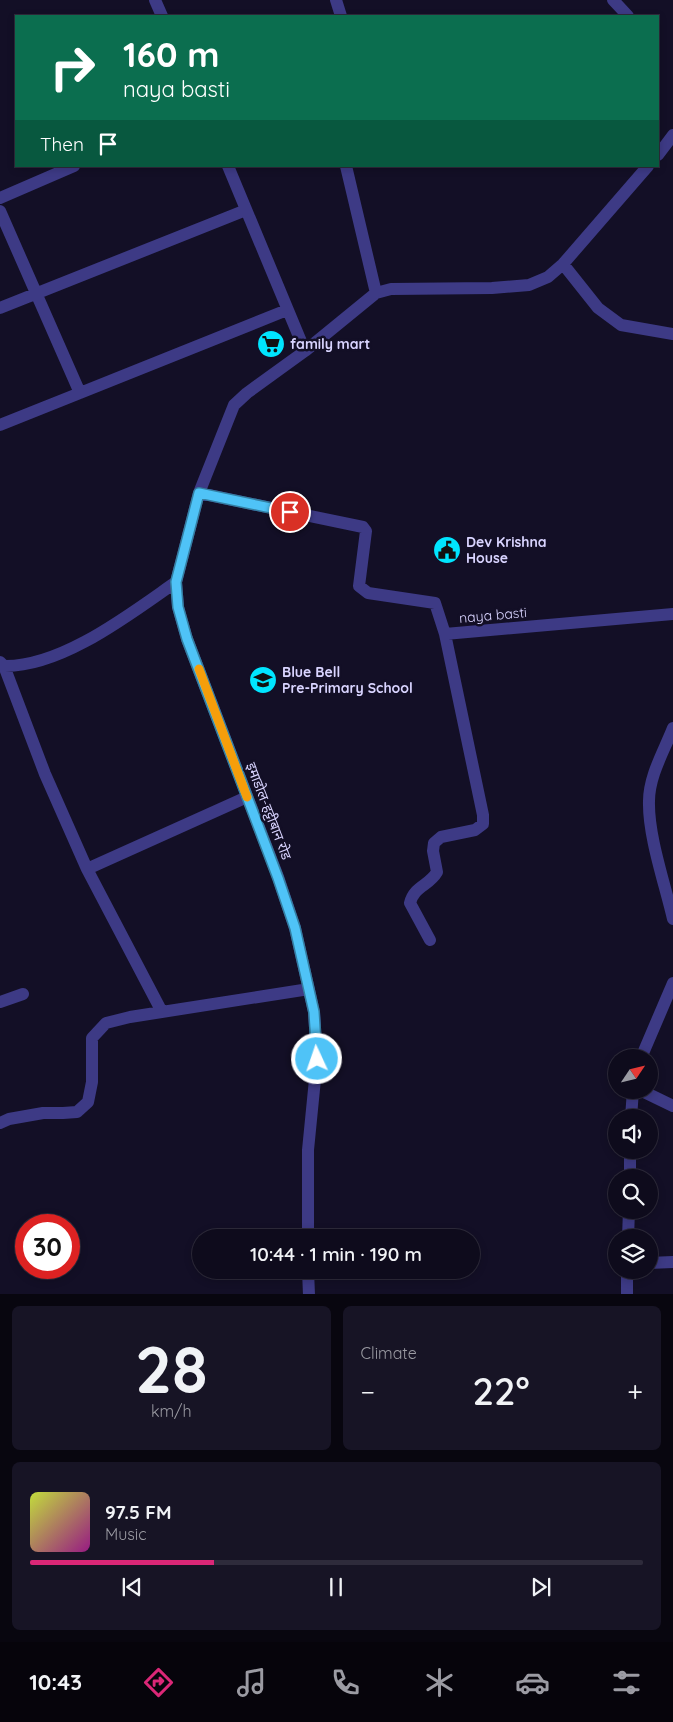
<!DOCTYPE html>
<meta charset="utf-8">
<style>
:root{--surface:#0e0b1c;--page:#171425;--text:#f1f3f6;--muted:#9b9ba3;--line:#2e2b3b;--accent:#db2777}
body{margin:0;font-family:Quicksand,"Noto Sans Devanagari",sans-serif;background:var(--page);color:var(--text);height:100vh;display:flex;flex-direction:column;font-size:19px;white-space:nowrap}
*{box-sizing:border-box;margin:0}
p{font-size:16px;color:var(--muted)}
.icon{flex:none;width:28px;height:28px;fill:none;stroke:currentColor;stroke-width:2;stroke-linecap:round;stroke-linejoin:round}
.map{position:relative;height:1294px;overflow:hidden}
.side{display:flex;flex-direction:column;gap:12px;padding:12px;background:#08060f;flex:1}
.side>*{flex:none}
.banner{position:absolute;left:15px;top:15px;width:644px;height:152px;border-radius:0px;box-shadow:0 2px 8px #0003,0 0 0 1px var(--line);background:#0b6e4f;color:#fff;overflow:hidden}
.needle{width:32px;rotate:55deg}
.fabs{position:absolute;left:608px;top:1049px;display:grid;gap:10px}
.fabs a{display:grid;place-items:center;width:50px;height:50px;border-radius:50%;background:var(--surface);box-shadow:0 2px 8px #0003,0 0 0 1px var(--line);font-size:25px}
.speed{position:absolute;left:15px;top:1214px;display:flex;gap:10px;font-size:25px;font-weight:700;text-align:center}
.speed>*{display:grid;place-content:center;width:65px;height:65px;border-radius:50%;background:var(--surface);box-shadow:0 2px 8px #0003,0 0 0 1px var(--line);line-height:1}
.speed .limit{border:8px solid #d22;background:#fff;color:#111}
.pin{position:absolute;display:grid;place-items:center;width:42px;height:42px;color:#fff;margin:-21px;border:2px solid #fff;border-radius:50%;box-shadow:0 1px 5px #0007}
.me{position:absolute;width:55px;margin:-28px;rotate:357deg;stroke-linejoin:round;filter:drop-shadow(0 0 4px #0008)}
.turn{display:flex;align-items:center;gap:18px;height:105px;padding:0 25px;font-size:22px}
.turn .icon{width:65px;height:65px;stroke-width:2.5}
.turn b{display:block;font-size:35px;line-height:42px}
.then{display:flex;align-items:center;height:48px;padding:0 25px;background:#0003;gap:10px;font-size:19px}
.big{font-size:38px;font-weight:600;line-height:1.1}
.side .card{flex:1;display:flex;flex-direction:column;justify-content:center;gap:8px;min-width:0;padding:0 18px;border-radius:8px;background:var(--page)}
.side .dial{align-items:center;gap:0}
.dial b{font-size:65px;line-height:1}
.song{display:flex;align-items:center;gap:15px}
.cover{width:60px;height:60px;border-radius:8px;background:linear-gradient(135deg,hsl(70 70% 55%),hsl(310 70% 35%))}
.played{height:5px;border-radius:2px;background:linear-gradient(90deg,var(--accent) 30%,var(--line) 30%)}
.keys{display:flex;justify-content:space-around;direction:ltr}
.heat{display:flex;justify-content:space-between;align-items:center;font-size:28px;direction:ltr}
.side .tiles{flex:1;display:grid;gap:12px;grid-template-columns:1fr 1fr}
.card:last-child{grid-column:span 2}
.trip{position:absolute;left:192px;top:1229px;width:288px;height:50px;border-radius:25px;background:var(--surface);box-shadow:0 2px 8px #0003,0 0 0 1px var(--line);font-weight:600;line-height:50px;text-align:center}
.dock{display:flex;height:80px;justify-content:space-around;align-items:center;background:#06040b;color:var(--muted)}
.dock .icon{width:35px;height:35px}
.dock .active{color:var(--accent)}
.dock b{font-size:22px;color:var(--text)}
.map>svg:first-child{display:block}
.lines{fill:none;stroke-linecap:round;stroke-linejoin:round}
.street{stroke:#3d3a85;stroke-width:12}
.route-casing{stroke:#337fa1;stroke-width:12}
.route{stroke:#4fc3f7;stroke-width:9}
.slow{stroke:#f59e0b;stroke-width:9}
.labels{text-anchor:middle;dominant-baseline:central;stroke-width:5;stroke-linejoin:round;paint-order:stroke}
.poi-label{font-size:14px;font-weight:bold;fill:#d9d4ff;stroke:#130f26;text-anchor:start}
.street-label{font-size:14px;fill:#d9d4ff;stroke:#130f26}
</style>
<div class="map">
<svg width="673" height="1295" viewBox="0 0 673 1295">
<rect width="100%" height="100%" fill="#130f26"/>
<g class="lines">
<path class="street" d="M155,0L162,16
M336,0L341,16
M613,0L628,16
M658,155L673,135
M228,166L305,351
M346,166L376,293
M0,198L74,166
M0,211L80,393L287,310
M563,264L598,308L621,325L673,334
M0,308L246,210
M0,425L80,393
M199,493L363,527L366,531L359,586L368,593L435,603L445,634L673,614
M0,662L4,666C62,667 130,614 176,582
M4,666L45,774L87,869
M673,728C664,751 649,776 649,801C648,836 665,884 673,919
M430,940L410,903C414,886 429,886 437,872L433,851L434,843L441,837L475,830L483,824V815L445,634
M0,1002L23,994
M162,1012L87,869L247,797
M641,1058L673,983
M640,1090L673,1106
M631,1118L633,1090
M0,1123L9,1119L43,1113H63L77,1112L88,1102L92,1082V1038L106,1023L130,1017L309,989
M630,1178V1150
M308,1238V1150L317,1059L314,1012L295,928L278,877L187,639L178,607L176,582L199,493L234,405L247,393L305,351L376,293L391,289L492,288L529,285L548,277L563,264L648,166
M628,1238L629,1210
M649,1263L673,1262
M308,1270L309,1295
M627,1295V1270"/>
</g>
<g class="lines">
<g class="route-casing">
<path id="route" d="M290,512L199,493L176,582L178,607L187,639L278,878L295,928L314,1012L317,1059"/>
</g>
<use href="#route" class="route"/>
<path class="slow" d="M199,669L247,797"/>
</g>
<defs>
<g id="supermarket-disc" transform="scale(1.4375)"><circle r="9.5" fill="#00e5ff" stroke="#130f26"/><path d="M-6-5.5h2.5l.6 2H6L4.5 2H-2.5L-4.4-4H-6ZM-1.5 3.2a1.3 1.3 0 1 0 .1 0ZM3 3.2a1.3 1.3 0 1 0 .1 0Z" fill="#111"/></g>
<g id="civic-disc" transform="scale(1.4375)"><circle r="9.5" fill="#00e5ff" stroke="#130f26"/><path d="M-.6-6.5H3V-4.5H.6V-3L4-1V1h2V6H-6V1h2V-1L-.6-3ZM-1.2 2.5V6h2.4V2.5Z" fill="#111"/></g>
<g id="school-disc" transform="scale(1.4375)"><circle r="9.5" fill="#00e5ff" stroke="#130f26"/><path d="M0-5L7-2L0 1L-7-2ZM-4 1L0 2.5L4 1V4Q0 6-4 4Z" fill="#111"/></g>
</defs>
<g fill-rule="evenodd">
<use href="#supermarket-disc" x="271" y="344"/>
<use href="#civic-disc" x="447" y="550"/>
<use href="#school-disc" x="263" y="680"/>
</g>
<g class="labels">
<g class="poi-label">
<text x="290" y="344">family mart</text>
<text x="466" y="542">Dev Krishna<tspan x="466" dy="16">House</tspan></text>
<text x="282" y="672">Blue Bell<tspan x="282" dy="16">Pre-Primary School</tspan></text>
</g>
<g class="street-label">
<text transform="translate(493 615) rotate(-5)">naya basti</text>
<text transform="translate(269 811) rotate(69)">इमाडोल-हट्टीबान रोड</text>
</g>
</g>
</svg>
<div class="fabs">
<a><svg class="needle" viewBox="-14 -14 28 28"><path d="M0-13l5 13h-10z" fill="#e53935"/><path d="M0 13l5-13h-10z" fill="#9b9ba3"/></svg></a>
<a><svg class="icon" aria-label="sound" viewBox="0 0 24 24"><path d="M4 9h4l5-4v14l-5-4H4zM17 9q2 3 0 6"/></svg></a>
<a><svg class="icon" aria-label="search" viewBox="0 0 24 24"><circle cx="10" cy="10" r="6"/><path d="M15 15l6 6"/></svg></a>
<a><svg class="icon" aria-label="layers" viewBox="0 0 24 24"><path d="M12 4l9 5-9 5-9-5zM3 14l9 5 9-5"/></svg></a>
</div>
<div class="speed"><div class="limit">30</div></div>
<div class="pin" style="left:290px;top:512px;background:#d93025"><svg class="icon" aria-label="arrive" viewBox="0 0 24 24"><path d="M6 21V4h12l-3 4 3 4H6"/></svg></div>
<svg class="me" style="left:317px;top:1059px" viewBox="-20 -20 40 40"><circle r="17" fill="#4fc3f7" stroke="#fff" stroke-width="3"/><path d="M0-11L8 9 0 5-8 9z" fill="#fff"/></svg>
<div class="trip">10:44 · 1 min · 190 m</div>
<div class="banner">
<div class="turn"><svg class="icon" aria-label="right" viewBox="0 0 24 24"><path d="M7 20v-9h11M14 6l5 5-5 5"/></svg><div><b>160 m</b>naya basti</div></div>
<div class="then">Then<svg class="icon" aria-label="arrive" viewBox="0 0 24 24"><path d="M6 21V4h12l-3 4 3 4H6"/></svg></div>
</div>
</div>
<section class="side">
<div class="tiles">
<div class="card dial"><b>28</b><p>km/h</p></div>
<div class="card"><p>Climate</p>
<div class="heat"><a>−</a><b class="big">22°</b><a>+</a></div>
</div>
<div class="card">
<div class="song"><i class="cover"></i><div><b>97.5 FM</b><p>Music</p></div></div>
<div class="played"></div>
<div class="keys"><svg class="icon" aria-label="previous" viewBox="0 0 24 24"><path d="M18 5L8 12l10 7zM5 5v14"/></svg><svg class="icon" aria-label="pause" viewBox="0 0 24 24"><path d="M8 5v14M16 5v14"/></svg><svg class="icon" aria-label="next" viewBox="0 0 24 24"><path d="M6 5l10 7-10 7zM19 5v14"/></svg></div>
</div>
</div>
</section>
<nav class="dock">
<b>10:43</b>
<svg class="icon active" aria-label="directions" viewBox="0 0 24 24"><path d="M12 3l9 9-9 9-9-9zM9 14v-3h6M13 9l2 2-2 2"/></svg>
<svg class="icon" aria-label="music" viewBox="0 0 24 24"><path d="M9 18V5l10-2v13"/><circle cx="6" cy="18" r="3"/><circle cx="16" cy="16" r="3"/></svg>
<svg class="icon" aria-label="phone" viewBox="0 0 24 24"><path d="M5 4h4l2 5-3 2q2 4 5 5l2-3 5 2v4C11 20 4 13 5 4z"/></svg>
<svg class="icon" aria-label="climate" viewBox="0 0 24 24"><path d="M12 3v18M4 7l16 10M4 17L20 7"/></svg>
<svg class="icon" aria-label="car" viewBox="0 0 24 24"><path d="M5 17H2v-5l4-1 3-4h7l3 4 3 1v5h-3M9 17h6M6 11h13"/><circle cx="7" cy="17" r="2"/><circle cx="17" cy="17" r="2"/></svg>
<svg class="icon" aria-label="filters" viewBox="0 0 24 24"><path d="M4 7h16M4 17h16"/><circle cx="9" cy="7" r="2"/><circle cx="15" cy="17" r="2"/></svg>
</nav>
